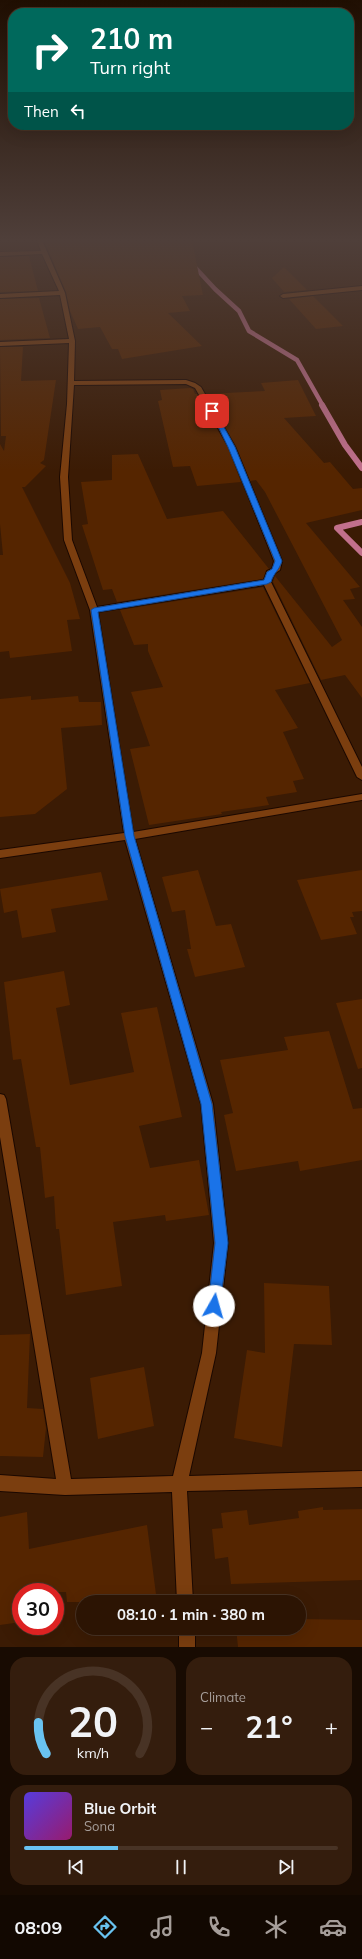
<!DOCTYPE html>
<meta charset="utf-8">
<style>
:root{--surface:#2c1403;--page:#341d0d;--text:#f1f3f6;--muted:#a69e9a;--line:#483325;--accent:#69c3f1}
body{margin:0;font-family:Mulish,sans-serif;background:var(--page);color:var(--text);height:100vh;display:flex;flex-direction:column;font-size:15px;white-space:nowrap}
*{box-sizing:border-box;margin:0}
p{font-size:13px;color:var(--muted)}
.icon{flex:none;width:22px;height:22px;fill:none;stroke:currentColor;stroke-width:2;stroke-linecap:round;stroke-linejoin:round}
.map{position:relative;height:1647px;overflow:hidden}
.drawer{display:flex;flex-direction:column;gap:10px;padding:10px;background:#180b02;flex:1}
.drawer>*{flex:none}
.banner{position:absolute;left:8px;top:8px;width:346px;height:122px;border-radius:16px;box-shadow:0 4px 16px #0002,0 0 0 1px var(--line);background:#00695c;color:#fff;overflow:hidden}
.speed{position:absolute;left:12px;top:1583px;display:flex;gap:8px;font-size:20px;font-weight:700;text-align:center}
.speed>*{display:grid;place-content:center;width:52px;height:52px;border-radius:50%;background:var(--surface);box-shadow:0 4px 16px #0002,0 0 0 1px var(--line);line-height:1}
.speed .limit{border:6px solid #d22;background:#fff;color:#111}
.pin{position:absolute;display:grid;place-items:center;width:34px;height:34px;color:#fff;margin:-17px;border-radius:8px;box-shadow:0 2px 6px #0006}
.me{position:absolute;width:44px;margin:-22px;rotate:7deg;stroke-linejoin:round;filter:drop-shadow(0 0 3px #0008)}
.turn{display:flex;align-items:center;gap:14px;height:84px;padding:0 16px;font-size:18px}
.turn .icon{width:52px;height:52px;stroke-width:2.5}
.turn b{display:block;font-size:28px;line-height:34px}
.then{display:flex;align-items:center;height:38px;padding:0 16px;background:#0003;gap:8px;font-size:15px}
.big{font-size:30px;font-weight:700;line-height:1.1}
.drawer .card{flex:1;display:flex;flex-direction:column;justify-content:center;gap:6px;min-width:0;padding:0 14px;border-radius:16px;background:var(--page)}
.drawer .dial{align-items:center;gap:0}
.dial svg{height:104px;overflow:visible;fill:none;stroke:var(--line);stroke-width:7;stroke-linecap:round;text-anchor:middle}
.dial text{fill:var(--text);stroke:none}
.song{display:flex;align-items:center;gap:12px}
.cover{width:48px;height:48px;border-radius:6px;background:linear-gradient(135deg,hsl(250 70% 55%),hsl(320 70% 35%))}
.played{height:4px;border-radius:2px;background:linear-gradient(90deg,var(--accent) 30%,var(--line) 30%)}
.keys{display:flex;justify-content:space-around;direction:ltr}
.heat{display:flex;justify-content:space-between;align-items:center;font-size:22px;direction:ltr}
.drawer .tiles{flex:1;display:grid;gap:10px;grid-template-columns:1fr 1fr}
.card:last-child{grid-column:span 2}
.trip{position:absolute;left:76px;top:1595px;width:230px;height:40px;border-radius:20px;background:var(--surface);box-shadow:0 4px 16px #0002,0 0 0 1px var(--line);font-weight:700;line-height:40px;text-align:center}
.menu{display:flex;height:64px;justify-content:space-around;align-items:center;background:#120801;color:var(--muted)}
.menu .icon{width:28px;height:28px}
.menu .on{color:var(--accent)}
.menu b{font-size:18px;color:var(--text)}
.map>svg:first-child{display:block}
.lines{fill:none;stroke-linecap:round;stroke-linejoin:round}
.stream-far1{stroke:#c2708c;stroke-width:4.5}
.stream{stroke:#c2708c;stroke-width:6}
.building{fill:#552500}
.minor-casing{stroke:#1b0800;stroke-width:2}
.minor{fill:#7b3e0f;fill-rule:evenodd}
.route{fill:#1a73e8;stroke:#114b97}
</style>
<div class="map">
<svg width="362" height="1647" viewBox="0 0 362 1647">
<rect width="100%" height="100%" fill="#3b1b04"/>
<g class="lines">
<path class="stream-far1" d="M191,263L215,289L239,311L249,331L297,360L323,406"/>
<path class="stream" d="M322,405L345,445L362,468
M362,522L337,528L362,553"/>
</g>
<path class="building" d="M44,240L192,241L203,295L182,296L190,311L168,313L202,346L122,359L118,349H112L100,327L78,329L70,311L66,292Z
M29,256L38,291L0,292V257Z
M284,267L307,290L284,292L272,278Z
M313,296L343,326L316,329L289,299Z
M39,298L50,338L0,340V299Z
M0,347H23L21,381L56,380L44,460L40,463L46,466L25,487H22L70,583L80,619L67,620L72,651L10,658L9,651L0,652V555H3L0,524V444L4,451L6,436H1Z
M298,380L316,416L284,418L324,463L330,462L353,489L362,488V510L306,523L360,587L350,589L355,599L343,600L362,627V698L345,675L321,680L273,582L275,576L332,647L342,640L265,492L256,480L250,481L236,446L206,394L265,391L261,383Z
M190,388L193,389L195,394H197L228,448L241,482L197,486L190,466L173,467L158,401L162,400L160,390Z
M138,454L167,519L223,511L269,569L266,571L263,579L117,602L112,589L103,590L82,525L88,524L81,482L112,480V455Z
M263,587L310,683L275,690L298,728L283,732L304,779L293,781L297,792L266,797L269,805L221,812L222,814L149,825L130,749L150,746L131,692L163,687L148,651V644L134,645L120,610Z
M31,696V700L78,696L79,702H101L102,725L61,728L67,789L35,814L0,817V699Z
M198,870L216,926L231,924L245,967L195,977L187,949H191L185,910L172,912L162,877Z
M362,870V911L352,912L354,917H350L357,934L321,940L297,880Z
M101,872L108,900L51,909L56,932L22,938L17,910L4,913L0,889Z
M64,971L70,1005L56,1008L70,1085L134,1072L121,1013L157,1007L182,1117L139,1126L150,1168L199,1160L209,1215L166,1221L165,1215L113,1222L122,1286L66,1295L59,1229H56L54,1196L45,1198L40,1147H36L21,1059L13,1060L4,982Z
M362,999V1068L358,1069L336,1003Z
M329,1031L353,1109L362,1108V1160L300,1171L298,1161L236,1171L224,1115L233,1113L220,1060L288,1050L284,1037Z
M264,1283L329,1286L332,1345L294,1344L282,1447L234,1438L247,1350L265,1353Z
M30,1334L27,1408L43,1409L46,1428L43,1457L0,1456V1335Z
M144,1367L154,1426L98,1439L90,1378Z
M323,1507V1510L362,1509V1580L231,1584L228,1557L215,1559L212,1529L223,1528L221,1513L247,1510L249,1525L299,1518L298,1511Z
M27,1512L29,1549L147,1525L157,1602H67L66,1592H21V1622L0,1625V1517Z
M299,1619L362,1620V1647H238L236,1628H299Z"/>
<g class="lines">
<g class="minor-casing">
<path id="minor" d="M37,240H42L65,293L75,341L74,381L186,380L195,383L201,387L235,447L282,561L280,570L274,574L271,582L362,767V780L357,777L264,585L98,612L133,832L362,794V800L135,839L213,1104L228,1243L216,1353L189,1476L362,1471V1487L187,1491L193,1602H177L172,1492L65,1495L0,1491V1475L56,1479L0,1137V1094L4,1095L6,1099L71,1479L173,1476L202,1353L214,1243L201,1104L125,840L0,858V850L124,833L90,610L64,540L60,477L67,404L69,343L0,346V342L69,339L60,295L0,298V294L59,291L42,254L0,256V252L41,251ZM186,384L195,388L229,447L274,561L272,569L267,571L264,580L97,607L72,540L68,477L74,385Z
M362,286V290L283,298L280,296L283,294Z
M179,1628H195V1647H179Z"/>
</g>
<use href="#minor" class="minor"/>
</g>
<linearGradient id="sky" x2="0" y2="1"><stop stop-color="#200f02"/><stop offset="0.51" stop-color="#4f3f3a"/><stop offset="1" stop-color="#4f3f3a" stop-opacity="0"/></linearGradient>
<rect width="362" height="471" fill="url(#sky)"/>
<path class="route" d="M210,410L215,411L235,447L282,561C279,571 274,572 271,582L267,584L98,612L134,836L212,1104L228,1243L220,1306L219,1310L214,1312L210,1310L208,1306L215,1243L201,1104L125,836L91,610L94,608L264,580L267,572L272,569L275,561L228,447Z"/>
</svg>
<div class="speed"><div class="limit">30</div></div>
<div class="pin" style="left:212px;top:411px;background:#d93025"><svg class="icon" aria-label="arrive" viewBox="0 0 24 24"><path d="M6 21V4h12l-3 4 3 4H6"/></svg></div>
<svg class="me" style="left:214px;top:1306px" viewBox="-20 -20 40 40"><circle r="19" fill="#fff"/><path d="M0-13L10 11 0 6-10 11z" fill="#1a73e8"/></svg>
<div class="trip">08:10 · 1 min · 380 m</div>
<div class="banner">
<div class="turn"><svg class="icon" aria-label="right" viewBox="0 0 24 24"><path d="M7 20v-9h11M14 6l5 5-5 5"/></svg><div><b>210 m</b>Turn right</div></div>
<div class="then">Then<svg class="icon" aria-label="left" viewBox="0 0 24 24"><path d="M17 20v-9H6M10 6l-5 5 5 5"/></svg></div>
</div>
</div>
<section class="drawer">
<div class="tiles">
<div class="card dial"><svg viewBox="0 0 100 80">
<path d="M14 69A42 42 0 1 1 86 69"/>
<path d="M14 69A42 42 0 0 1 8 45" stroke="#69c3f1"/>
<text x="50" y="56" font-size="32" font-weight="700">20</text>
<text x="50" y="72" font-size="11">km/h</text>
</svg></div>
<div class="card"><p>Climate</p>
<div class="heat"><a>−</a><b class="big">21°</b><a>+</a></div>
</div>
<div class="card">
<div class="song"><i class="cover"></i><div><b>Blue Orbit</b><p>Sona</p></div></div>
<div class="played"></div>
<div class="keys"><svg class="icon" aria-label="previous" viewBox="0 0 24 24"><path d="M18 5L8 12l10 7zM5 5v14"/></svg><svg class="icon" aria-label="pause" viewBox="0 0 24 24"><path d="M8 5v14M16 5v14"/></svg><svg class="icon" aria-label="next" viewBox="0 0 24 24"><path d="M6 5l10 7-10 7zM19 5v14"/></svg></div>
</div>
</div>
</section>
<nav class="menu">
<b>08:09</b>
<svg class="icon on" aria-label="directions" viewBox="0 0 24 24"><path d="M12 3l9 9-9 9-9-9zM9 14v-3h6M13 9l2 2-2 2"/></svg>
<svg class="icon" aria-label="music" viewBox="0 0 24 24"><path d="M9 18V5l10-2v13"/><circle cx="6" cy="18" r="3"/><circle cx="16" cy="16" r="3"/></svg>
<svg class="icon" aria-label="phone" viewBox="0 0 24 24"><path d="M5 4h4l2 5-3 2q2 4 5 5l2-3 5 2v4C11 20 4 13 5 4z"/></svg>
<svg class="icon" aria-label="climate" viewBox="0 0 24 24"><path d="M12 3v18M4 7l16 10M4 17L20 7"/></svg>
<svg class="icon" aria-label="car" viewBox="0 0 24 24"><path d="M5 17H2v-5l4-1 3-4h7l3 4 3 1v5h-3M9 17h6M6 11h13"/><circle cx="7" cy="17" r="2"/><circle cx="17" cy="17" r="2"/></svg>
</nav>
